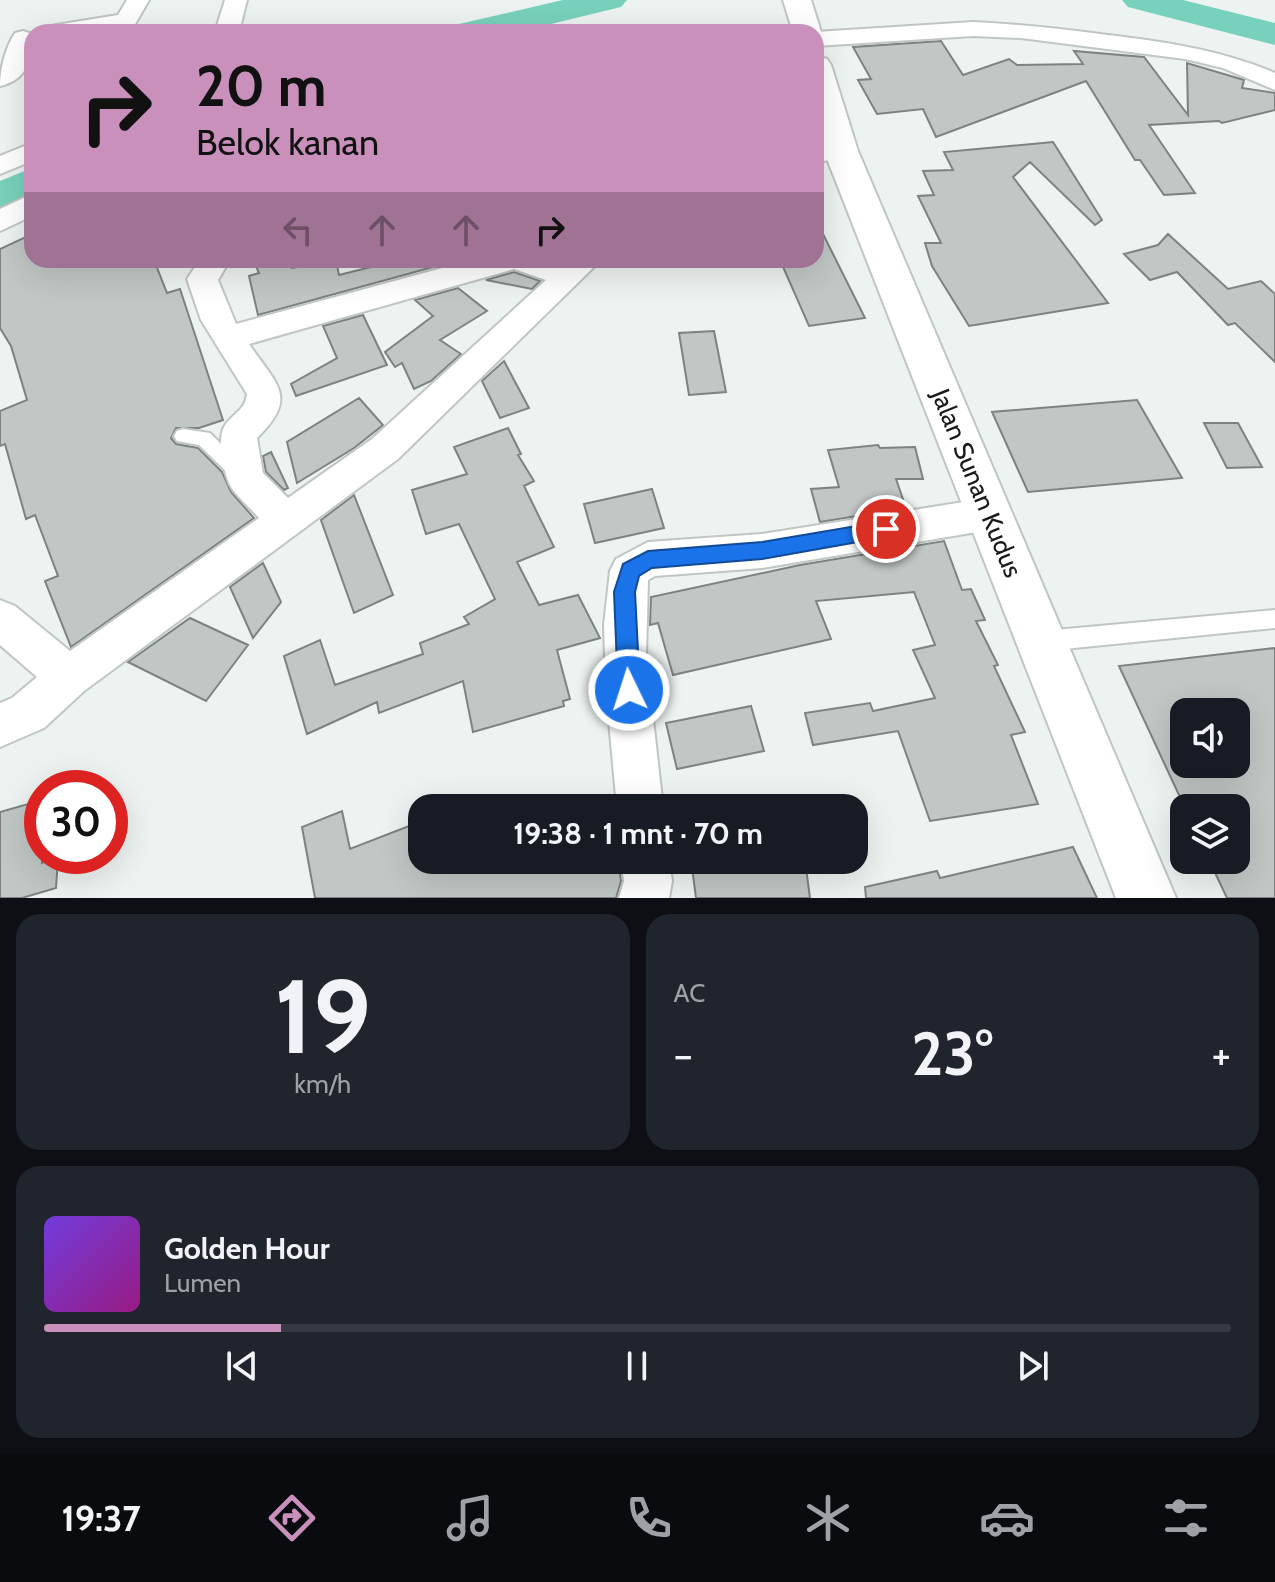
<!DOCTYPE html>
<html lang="id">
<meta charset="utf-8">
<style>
:root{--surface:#171b24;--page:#20242c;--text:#f1f3f6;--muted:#9ea1a6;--line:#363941;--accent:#c890bb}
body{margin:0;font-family:Cabin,sans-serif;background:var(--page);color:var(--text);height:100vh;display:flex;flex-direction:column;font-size:30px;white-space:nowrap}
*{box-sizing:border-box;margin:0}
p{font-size:26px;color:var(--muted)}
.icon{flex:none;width:44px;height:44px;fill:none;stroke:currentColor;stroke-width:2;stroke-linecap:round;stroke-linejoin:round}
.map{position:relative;height:898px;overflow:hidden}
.drawer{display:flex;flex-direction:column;gap:16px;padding:16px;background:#0d0f14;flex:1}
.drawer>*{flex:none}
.guide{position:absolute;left:24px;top:24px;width:800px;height:244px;border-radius:24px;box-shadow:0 8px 32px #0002;background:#c890bb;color:#111;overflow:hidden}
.fabs{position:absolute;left:1170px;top:698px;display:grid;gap:16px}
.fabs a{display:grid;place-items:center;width:80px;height:80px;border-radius:16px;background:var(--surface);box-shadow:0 8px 32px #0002;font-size:40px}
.speed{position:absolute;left:24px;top:770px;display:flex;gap:16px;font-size:40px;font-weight:700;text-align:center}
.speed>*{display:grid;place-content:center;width:104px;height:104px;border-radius:50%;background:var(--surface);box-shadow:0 8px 32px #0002;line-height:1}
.speed .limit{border:12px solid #d22;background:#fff;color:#111}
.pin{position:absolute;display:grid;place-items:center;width:68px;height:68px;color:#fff;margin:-34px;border:4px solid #fff;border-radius:50%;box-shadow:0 2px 8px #0007}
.me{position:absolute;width:88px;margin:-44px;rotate:356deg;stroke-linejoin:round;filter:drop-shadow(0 0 6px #0008)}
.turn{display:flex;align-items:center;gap:28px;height:168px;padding:0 40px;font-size:36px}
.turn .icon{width:104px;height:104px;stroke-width:2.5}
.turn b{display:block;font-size:56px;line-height:68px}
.lanes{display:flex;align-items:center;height:76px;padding:0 40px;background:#0003;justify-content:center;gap:40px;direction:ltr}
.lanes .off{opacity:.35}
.big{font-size:60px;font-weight:800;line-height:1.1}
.drawer .widget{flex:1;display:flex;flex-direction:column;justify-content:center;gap:12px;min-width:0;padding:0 28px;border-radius:24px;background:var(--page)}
.drawer .dial{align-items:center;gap:0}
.dial b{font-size:104px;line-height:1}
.song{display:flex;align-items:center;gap:24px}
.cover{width:96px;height:96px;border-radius:12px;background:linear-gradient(135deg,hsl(260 70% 55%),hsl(310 70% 35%))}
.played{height:8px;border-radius:4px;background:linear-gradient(90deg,var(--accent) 20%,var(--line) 20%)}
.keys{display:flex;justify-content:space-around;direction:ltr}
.heat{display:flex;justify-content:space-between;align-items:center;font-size:44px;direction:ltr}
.drawer .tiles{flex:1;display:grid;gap:16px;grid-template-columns:1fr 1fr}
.widget:last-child{grid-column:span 2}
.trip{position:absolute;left:408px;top:794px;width:460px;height:80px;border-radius:24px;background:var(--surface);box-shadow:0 8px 32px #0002;font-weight:800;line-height:80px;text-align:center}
.menu{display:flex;height:128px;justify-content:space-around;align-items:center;background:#090b0e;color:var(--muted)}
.menu .icon{width:56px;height:56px}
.menu .current{color:var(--accent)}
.menu b{font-size:36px;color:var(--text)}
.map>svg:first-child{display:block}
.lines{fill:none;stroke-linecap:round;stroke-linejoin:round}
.river{fill:#78d1bc;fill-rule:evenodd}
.building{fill:#c1c7c5;stroke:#7d8381;stroke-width:2;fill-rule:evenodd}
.lane-casing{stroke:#c0c6c4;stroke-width:4}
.street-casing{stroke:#c0c6c4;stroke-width:4}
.secondary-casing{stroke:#c0c6c4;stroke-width:4}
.lane{fill:#fff;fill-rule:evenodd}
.street{fill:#fff;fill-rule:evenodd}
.secondary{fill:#fff;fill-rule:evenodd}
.route{fill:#1a73e8;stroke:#114b97;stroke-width:2}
.labels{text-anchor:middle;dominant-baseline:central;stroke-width:6;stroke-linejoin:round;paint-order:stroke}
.street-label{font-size:26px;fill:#191b1b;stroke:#fff}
</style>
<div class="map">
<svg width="1275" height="898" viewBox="0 0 1275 898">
<rect width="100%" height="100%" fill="#edf3f1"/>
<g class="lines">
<path class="river" d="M563,0H627L621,7L518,32H454L459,24Z
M1122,0H1183L1275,23V45L1128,7Z
M32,168V200L0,213V181Z"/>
</g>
<path class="building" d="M941,41L963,75L1009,59L1017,65L1083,64L1074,51L1144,57L1188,115L1187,63L1244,80L1242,88L1275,93V110L1222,123L1219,121L1149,125L1195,193L1164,195L1140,160H1135L1086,81L936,137L923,109L877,114L858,80L871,79L853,47Z
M1053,142L1102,220L1095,225L1030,162L1013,177L1108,303L969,326L932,266L925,243H941L918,196L934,195L923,171L953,170L944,152Z
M816,220L865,318L809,326L780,260H816Z
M32,234V260H154L167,293L180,289L223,420L199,428H176L171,438L176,444L198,448L222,472L231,492L254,518L71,647L45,581L58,576L35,515L26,519L5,444L0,446V411L27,400L11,346L0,328V249Z
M1168,234L1228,289L1261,281L1275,294V362L1235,323L1228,325L1177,272L1150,280L1124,254L1158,245Z
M253,260H288L292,268L336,260L339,275L399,260H424L433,267L258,315L249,276L259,273Z
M514,272L540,281L532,289L486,280Z
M458,288L487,311L440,340L461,354L431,381L414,389L402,363L395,367L385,352L433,316L415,300Z
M363,315L387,365L296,396L291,384L337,358L323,326Z
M714,331L726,392L689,395L679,333Z
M504,361L529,408L500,418L482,381Z
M359,398L383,425L354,448L297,483L287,442Z
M1137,400L1182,478L1028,492L992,412Z
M1204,423H1238L1262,467L1227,468Z
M508,428L521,454L518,455L534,481L524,486L554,547L517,562L539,605L578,595L600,638L557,650L570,699L563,701L564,706L473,732L463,681L379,713L377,702L307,734L284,656L320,640L335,685L423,654L420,643L469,624L464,617L495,599L459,524L426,534L412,490L467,474L454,447Z
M878,445L880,448L915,447L923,479H896L906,508L820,522L811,489L839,487L828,450Z
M271,452L288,488L284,490L266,472L263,456Z
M652,489L664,528L595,543L584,504Z
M354,495L393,595L354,613L321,520Z
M944,541L962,590L971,589L985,620L976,621L998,665L994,666L1025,732L1011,735L1038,804L930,821L898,731L813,745L805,713L870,703L873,711L935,698L913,650L935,645L914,592L816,601L831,639L673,675L658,623L650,625L651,597L800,565Z
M263,563L281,602L253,638L230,587Z
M190,618L248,645L206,701L128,662Z
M1275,648V898H1227L1209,860H1236V808H1185L1119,666ZM1184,712H1236V764H1184Z
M751,706L764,751L677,769L666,723Z
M42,800V863L58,858L56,888L22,898H0V812Z
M342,811L350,849L422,821V860H618L621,881L616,898H315L302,827Z
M1073,847L1097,898H866L865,887L937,871L940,878Z
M691,860H805L810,898H696Z"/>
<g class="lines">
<g class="lane-casing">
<path id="lane" d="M183,429L210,433L244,467L247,472L244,477H232L199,445L177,441L174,436L177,431Z
M1275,610V628L1044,651L1037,648L1034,641L1037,634L1044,631Z"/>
</g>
<g class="street-casing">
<path id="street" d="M127,0H149L134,26L101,32H44L48,27L56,25L118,15Z
M225,0H247L239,32H215Z
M973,22C1018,24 1063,29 1108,35C1166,42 1221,50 1275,73V90L1223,68L1185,59L1021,38L973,36L816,46V32Z
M23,31L32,34C32,60 27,80 0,86C0,70 5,48 15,33Z
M32,143V161L0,174V156Z
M841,143L851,145L855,151L851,157L816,162V146Z
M32,194V216L0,231V209Z
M196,260H226L227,265L218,280L236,324L472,260H553L564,263L567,260H601L398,459L84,691L44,728L0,747V703L12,698L37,677L0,645V600L15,606L70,651L259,518C251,509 241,500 233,490C224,477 215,437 226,424C235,412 245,410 247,394L201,320L187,279L197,264ZM514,269L546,280L372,439L288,498L263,473L257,438C299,397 277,385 249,344Z
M989,498L1002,503L1008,514L1002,525L989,530L762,568L655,576L648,580L646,656L663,808H617L606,688L604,625L610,571L616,559L648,542L762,534Z
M621,860H669L672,881L669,898H619L624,881Z"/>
</g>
<g class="secondary-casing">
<path id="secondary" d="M783,0H811L821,32L817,38L816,32H793Z
M816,56L827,59L831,65L858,151L1176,898H1116L824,151L816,120Z"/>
</g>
<use href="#lane" class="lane"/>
<use href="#street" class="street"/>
<use href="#secondary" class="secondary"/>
</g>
<path class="route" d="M886,521L893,523L896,529L893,535L886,537L762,559L652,568L639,576L635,592L640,690L637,698L629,701L621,698L618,690L614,592L623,564L648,551L762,542Z"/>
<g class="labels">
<g class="street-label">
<text transform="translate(977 483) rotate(68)">Jalan Sunan Kudus</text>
</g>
</g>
</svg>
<div class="fabs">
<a><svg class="icon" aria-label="sound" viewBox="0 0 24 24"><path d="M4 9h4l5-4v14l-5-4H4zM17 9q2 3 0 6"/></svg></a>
<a><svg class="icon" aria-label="layers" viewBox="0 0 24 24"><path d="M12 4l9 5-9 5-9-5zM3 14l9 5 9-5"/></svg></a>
</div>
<div class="speed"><div class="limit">30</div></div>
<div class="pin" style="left:886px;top:529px;background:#d93025"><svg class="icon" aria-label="arrive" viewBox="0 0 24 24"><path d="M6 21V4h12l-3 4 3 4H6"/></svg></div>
<svg class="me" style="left:629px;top:690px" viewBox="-20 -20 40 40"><circle r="17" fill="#1a73e8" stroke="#fff" stroke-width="3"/><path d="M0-11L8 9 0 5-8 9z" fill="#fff"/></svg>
<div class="trip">19:38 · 1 mnt · 70 m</div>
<div class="guide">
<div class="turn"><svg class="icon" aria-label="right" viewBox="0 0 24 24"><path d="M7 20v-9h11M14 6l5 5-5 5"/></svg><div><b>20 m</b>Belok kanan</div></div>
<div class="lanes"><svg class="icon off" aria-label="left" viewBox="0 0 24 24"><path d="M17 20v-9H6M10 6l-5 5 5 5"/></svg><svg class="icon off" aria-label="ahead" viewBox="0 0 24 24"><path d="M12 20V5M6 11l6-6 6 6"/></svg><svg class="icon off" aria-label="ahead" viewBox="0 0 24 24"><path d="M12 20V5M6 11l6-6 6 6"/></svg><svg class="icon" aria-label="right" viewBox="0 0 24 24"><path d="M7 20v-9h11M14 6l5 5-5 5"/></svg></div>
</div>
</div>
<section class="drawer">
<div class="tiles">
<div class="widget dial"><b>19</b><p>km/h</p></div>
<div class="widget"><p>AC</p>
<div class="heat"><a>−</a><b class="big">23°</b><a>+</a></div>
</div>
<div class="widget">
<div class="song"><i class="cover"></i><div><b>Golden Hour</b><p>Lumen</p></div></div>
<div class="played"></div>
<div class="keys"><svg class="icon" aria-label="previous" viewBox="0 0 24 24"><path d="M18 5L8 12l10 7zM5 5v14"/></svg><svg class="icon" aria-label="pause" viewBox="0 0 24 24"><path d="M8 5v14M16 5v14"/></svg><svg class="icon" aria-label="next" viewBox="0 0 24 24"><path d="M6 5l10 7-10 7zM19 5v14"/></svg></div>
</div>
</div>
</section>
<nav class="menu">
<b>19:37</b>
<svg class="icon current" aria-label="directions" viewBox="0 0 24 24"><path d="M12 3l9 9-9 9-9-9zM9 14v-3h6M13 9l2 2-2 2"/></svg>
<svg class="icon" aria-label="music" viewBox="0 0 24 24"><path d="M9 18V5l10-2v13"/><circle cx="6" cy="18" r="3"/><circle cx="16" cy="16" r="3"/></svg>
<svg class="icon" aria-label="phone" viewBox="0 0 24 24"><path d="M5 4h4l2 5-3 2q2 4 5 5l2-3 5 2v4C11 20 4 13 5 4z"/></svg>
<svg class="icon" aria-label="climate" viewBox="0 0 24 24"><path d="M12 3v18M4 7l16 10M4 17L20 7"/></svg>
<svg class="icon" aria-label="car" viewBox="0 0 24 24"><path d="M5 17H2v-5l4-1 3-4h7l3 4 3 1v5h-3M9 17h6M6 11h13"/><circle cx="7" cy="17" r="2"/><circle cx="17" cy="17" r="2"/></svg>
<svg class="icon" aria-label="filters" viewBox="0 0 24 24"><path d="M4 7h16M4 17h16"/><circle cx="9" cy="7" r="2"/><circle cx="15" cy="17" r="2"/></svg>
</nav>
